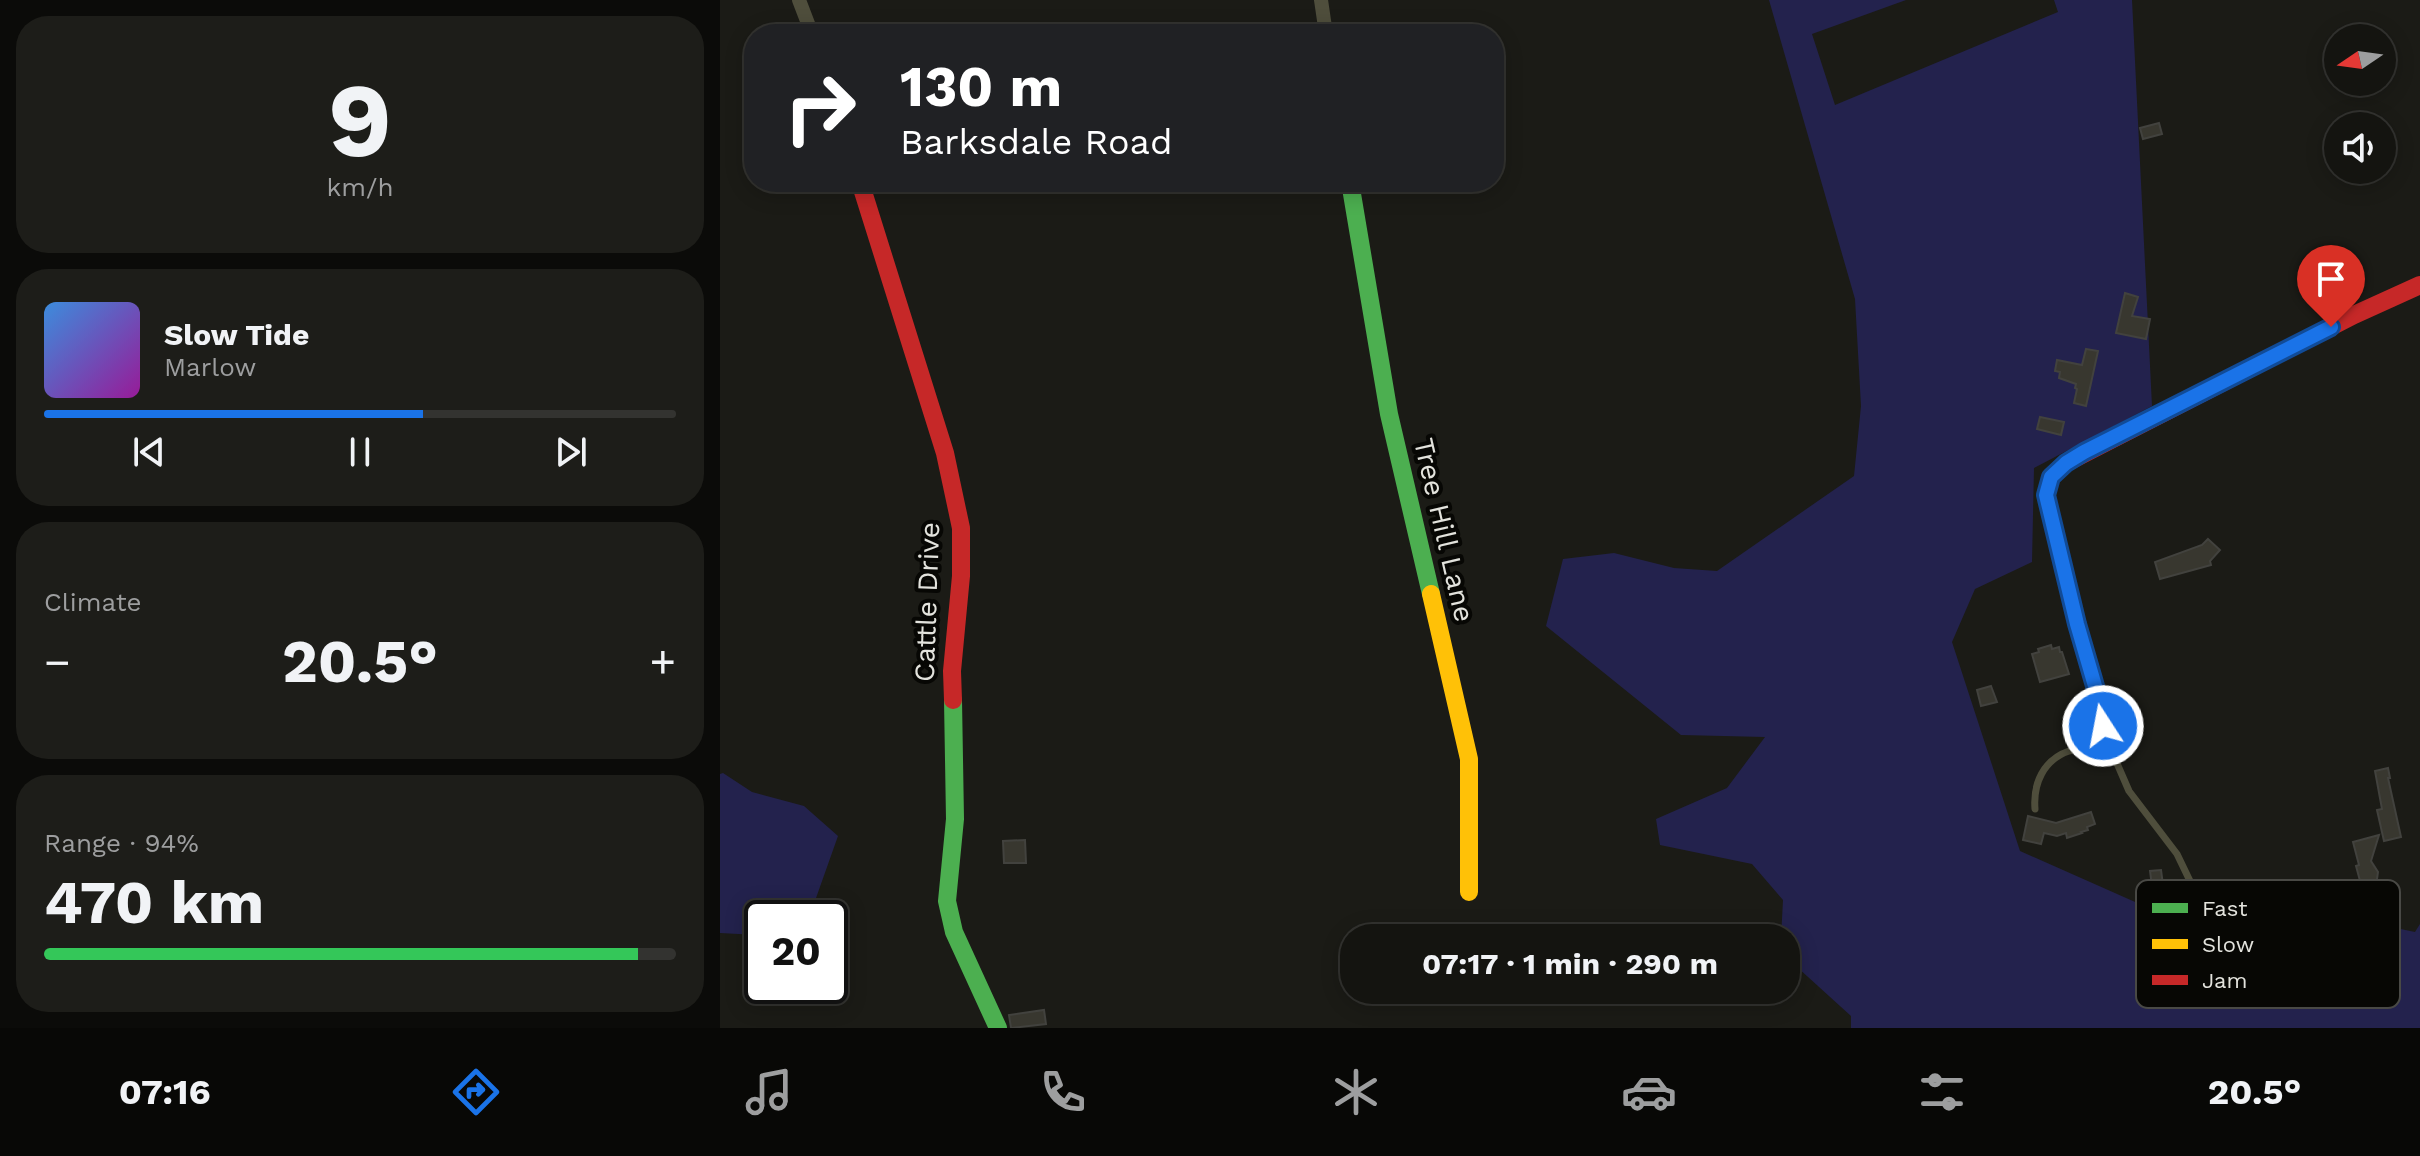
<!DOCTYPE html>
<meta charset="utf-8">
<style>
:root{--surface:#141410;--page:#1d1d19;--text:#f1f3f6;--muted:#9d9e9f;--line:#333330;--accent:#1a73e8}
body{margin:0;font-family:"Work Sans",sans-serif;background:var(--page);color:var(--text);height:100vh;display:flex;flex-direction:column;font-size:30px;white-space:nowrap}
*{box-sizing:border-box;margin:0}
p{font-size:26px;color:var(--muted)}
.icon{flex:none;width:44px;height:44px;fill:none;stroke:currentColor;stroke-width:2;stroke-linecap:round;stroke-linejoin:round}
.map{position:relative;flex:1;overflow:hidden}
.details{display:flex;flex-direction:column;gap:16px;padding:16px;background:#0b0b09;width:720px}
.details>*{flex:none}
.hud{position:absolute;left:24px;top:24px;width:760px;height:168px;border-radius:32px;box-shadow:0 4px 20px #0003,0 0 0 2px var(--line);background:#202124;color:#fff;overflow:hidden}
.needle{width:52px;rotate:257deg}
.tools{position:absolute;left:1604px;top:24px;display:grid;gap:16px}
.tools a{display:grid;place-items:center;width:72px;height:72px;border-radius:50%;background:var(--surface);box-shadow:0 4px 20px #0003,0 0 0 2px var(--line);font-size:40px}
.speed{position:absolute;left:24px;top:900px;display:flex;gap:16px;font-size:40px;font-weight:700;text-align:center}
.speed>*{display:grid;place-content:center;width:104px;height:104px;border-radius:50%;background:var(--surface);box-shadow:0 4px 20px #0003,0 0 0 2px var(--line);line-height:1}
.speed .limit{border:4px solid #111;border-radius:12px;background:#fff;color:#111}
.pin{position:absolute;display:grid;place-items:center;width:68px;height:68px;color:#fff;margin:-82px -34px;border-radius:50% 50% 50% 0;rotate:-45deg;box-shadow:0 0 8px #0007}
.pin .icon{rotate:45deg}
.me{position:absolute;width:88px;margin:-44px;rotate:349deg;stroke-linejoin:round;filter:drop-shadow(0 0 6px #0008)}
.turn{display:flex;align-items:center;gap:28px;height:168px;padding:0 24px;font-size:36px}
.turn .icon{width:104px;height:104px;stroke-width:2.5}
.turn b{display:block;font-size:56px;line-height:68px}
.big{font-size:60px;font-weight:700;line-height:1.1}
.details .card{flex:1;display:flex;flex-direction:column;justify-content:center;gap:12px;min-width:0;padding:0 28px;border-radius:32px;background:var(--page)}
.details .dial{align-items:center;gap:0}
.dial b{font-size:104px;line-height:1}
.song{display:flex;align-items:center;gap:24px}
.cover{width:96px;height:96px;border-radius:12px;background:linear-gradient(135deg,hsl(210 70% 55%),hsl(300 70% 35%))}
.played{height:8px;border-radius:4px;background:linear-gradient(90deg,var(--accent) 60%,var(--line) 60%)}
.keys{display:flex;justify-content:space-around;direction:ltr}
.heat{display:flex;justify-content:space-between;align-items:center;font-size:44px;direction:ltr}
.charge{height:12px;border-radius:6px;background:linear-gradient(90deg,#34c759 94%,var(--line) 0)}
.trip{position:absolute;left:620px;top:924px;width:460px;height:80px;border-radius:32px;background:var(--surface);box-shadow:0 4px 20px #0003,0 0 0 2px var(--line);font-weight:700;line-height:80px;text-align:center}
.tab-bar{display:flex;height:128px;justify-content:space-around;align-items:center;background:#080806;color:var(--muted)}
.tab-bar .icon{width:56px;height:56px}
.tab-bar .current{color:var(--accent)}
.tab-bar b{font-size:36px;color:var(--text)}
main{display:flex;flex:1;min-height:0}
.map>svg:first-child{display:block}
.green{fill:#23224d}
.building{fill:#38372f;stroke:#42423e;stroke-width:2}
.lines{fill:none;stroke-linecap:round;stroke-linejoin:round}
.lane{stroke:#4f4e3c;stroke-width:7}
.street{stroke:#4f4e3c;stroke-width:14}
.fast{stroke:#4caf50;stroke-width:18}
.slow{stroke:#ffc107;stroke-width:18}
.jam{stroke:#c62828;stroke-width:18}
.route-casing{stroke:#114b97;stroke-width:20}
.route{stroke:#1a73e8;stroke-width:14}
.labels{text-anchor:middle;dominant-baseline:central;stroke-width:8;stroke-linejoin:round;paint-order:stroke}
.street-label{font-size:28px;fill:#e3e3dd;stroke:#070704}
.key{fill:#070704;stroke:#494945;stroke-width:2}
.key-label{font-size:22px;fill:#e3e3dd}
</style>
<main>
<section class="details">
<div class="card dial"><b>9</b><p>km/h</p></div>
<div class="card">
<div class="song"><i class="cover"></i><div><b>Slow Tide</b><p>Marlow</p></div></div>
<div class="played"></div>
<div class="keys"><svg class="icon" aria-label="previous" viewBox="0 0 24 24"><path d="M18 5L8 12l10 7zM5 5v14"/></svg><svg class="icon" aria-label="pause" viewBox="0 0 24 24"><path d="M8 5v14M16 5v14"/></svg><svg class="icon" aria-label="next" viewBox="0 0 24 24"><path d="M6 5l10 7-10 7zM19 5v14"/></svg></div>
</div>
<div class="card"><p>Climate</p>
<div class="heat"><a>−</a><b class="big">20.5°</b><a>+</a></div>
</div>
<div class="card"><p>Range · 94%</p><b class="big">470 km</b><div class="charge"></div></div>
</section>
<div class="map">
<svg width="1700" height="1028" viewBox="0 0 1700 1028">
<rect width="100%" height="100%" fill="#1b1b16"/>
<path class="green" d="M1049,0H1186L1092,34L1115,105L1338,12L1334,0H1412L1432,406L1314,468L1312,562L1255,589L1232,642L1300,851L1485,933L1652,923L1695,932L1700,924V1028H1131V1016L1066,957V938H1061L1063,900L1032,864L940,845L936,819L1007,788L1045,737L961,735L826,626L843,559L894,553L954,568L997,571L1134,476L1141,406L1135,299Z
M3,773L32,792L84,806L118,836L90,915L83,918H42V933L37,935L0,933V774Z"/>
<path class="building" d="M1439,123L1442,134L1423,139L1420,128Z
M1405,293L1418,297L1412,316L1430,319L1426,339L1396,333Z
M1366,349L1378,351L1366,406L1354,403L1357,389L1355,388L1356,384L1339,378L1340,372L1335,371L1337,360L1362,365Z
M1320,417L1344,422L1341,435L1317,429Z
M1488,539L1500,550L1490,561L1491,565L1440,579L1435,562L1482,545Z
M1331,645L1332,649L1339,647L1340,652H1342L1349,674L1320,682L1312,654L1319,652L1318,649Z
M1271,686L1277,702L1261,706L1257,690Z
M1371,698L1377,723L1363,726L1358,701Z
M1668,768L1670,778H1668L1681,837L1664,841L1657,810L1662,809L1655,771Z
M1371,812L1375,824L1367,827L1368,830L1361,832L1362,833L1347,838L1346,833L1337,836L1324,833L1321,844L1303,840L1308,816L1336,823Z
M1659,835L1651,861L1658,872L1656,886L1663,915L1650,918L1636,866L1639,865L1633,842Z
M305,840L306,863H284L283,841Z
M1441,870L1445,900L1434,902L1430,871Z
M324,1010L326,1024L291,1028L289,1015Z"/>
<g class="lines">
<path class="lane" d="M1344,465L1331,477L1326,495L1331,522L1357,624L1375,686L1389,745L1409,791L1457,854L1470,881L1478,908
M1315,809C1313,784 1323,760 1349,751C1362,748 1376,747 1389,745"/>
<path class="street" d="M79,0L92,34
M601,0L606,34"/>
<path class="fast" d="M630,182L669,414L711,594
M233,700L235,819L227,901L234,932L278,1028"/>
<path class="slow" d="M711,594L749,759V892"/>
<path class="jam" d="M140,182L225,453L241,528V576L232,671L233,700
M1346,463L1634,315L1700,285"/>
</g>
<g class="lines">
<g class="route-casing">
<path id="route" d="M1383,726L1375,686L1357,624L1326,495L1331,477L1346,463L1364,452L1611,327"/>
</g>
<use href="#route" class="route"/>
</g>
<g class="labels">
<g class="street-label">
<text transform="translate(724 530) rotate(77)">Tree Hill Lane</text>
<text transform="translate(207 602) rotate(-88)">Cattle Drive</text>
</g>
</g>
<rect x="1416" y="880" width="264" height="128" rx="12" class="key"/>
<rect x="1432" y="903" width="36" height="10" fill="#4caf50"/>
<rect x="1432" y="939" width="36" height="10" fill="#ffc107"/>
<rect x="1432" y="975" width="36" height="10" fill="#c62828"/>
<g class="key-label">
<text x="1482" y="916">Fast</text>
<text x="1482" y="952">Slow</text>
<text x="1482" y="988">Jam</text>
</g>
</svg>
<div class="tools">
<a><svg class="needle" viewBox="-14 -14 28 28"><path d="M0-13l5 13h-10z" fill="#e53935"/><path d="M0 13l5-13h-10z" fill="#9d9e9f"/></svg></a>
<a><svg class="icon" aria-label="sound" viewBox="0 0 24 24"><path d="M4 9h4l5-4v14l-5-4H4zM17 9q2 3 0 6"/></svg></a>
</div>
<div class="speed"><div class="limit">20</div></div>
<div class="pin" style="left:1611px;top:327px;background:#d93025"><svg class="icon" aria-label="arrive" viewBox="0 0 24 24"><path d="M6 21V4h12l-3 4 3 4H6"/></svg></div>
<svg class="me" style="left:1383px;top:726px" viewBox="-20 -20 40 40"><circle r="17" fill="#1a73e8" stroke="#fff" stroke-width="3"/><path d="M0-11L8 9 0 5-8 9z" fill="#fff"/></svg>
<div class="trip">07:17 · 1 min · 290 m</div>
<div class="hud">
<div class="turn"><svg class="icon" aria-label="right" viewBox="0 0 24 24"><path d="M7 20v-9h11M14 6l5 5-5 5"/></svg><div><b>130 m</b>Barksdale Road</div></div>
</div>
</div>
</main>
<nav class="tab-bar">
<b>07:16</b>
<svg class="icon current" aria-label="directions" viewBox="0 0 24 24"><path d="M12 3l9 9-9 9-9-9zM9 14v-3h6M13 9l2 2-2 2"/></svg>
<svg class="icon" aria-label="music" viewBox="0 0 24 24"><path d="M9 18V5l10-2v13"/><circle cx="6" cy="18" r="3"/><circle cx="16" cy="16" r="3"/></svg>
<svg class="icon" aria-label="phone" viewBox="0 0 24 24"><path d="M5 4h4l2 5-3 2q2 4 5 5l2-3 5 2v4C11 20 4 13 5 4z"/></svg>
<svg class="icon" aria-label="climate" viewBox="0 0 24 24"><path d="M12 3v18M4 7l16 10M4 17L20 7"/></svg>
<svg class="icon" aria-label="car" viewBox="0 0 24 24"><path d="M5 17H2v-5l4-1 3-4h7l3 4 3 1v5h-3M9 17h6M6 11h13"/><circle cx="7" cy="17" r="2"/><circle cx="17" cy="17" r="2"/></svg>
<svg class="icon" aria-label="filters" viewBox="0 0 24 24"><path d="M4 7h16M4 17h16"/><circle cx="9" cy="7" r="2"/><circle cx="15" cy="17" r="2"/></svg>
<b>20.5°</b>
</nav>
